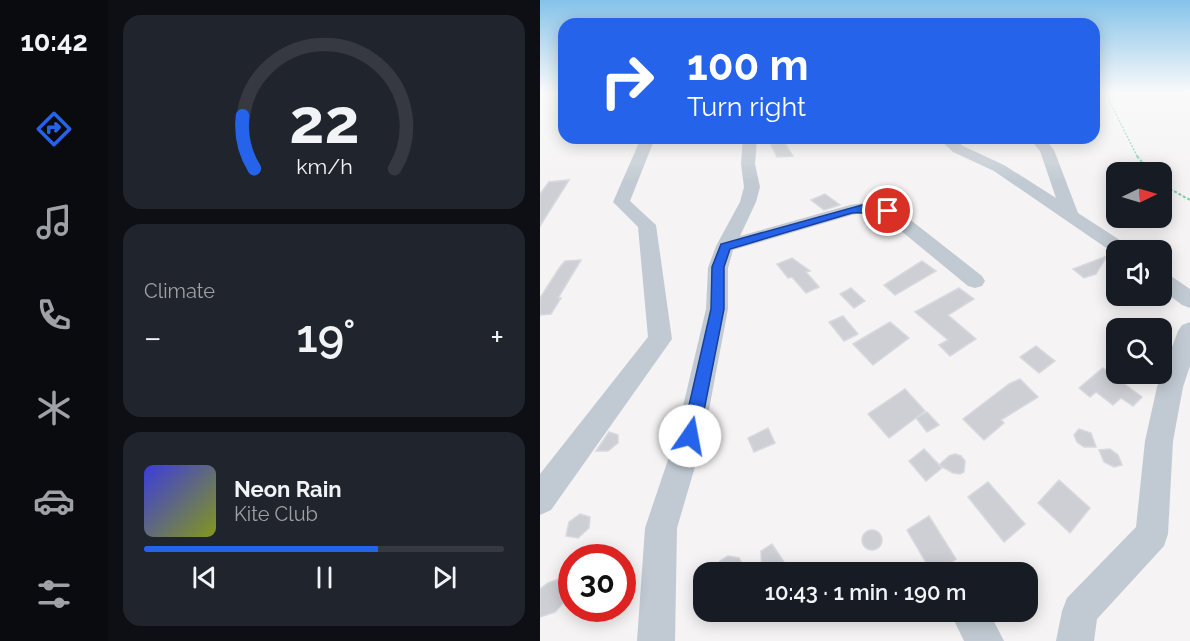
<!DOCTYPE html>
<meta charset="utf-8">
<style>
:root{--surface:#171b24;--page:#20242c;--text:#f1f3f6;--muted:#9ea1a6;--line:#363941;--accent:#2563eb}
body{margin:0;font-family:Raleway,sans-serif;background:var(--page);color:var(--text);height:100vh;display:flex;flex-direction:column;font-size:22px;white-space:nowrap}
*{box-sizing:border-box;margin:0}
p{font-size:20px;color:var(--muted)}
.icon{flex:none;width:33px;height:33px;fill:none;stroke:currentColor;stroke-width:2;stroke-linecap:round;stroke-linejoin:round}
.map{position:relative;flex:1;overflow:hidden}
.details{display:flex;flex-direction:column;gap:15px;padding:15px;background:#0d0f14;width:432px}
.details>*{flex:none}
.guide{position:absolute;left:18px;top:18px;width:542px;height:126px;border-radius:18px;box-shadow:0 3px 15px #0003;background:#2563eb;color:#fff;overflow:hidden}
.needle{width:39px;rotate:85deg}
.fabs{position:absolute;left:566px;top:162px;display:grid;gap:12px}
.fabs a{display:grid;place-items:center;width:66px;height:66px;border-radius:12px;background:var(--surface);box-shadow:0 3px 15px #0003;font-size:30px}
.speed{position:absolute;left:18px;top:544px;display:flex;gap:12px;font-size:30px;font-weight:700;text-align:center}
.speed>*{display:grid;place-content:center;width:78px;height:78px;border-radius:50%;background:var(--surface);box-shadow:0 3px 15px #0003;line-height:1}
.speed .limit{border:9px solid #d22;background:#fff;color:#111}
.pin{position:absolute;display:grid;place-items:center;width:51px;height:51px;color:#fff;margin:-26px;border:3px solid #fff;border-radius:50%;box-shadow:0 2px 6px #0007}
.me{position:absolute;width:66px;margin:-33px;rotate:12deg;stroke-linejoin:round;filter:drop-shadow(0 0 4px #0008)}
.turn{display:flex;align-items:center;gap:21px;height:126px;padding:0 30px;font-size:27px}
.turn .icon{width:78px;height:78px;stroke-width:2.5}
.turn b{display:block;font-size:42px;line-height:51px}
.big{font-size:45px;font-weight:600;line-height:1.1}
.details .widget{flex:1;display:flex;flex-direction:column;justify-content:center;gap:9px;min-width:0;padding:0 21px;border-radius:18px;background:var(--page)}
.details .dial{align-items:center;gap:0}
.dial svg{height:156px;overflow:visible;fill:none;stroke:var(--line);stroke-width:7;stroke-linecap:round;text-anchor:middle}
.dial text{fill:var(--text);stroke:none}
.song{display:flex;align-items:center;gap:18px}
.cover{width:72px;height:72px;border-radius:9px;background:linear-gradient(135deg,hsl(240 70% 55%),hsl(70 70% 35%))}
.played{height:6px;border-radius:3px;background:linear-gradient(90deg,var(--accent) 65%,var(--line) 65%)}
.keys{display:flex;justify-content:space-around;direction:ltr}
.heat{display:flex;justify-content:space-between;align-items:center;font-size:33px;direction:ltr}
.trip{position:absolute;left:153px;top:562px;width:345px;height:60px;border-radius:18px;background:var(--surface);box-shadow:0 3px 15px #0003;font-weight:600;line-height:60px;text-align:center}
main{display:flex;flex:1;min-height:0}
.menu{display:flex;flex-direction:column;width:108px;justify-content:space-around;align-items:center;background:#090b0e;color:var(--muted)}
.menu .icon{width:42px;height:42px}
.menu .current{color:var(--accent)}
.menu b{font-size:27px;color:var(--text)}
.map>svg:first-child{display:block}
.building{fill:#cdcfd5;stroke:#d7d9de;stroke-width:1.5}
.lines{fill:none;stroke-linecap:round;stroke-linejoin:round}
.path-far1{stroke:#7ad0a6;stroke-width:1.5;stroke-dasharray:2 1.5;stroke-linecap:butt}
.path{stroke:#7ad0a6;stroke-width:2;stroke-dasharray:3 2;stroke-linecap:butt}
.minor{fill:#c1cad2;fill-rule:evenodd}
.route{fill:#2563eb;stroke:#184099;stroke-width:1.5}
</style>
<main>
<nav class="menu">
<b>10:42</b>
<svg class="icon current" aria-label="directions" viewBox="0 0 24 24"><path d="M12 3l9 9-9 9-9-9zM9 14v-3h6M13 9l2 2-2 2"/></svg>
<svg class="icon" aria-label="music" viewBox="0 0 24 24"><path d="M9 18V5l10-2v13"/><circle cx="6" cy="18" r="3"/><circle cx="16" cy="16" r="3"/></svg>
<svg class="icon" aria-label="phone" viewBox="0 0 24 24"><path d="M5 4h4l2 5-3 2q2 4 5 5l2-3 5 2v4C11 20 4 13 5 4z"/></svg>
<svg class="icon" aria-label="climate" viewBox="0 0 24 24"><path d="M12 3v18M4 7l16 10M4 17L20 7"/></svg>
<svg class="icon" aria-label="car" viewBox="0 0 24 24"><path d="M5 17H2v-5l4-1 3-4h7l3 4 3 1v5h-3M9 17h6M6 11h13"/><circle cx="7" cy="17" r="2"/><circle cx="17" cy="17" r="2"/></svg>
<svg class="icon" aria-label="filters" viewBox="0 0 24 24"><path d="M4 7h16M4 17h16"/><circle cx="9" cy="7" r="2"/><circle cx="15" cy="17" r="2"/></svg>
</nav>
<section class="details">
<div class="widget dial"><svg viewBox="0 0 100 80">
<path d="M14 69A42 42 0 1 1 86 69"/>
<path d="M14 69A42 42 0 0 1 8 42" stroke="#2563eb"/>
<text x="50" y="56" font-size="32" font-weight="700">22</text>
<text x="50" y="72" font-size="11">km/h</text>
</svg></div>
<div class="widget"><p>Climate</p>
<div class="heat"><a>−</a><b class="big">19°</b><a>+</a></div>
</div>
<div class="widget">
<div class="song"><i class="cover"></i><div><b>Neon Rain</b><p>Kite Club</p></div></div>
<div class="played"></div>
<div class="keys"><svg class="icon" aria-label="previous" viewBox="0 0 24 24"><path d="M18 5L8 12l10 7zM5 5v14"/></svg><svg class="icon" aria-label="pause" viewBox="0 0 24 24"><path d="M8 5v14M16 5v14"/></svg><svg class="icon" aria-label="next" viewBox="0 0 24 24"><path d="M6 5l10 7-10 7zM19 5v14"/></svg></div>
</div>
</section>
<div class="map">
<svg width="650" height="641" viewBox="0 0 650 641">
<rect width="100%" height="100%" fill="#f5f3f3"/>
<path class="building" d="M244,142L253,156L237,157L231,145Z
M29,180L0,226V194L9,182Z
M285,194L300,205L284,210L271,200Z
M567,256L556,274L544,278L533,269Z
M252,258L270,271L266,272L279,287L266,293L252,277L248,278L237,264Z
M41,260L18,298H21L11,314L0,315V298L20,267L25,261Z
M382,261L396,271L355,295L344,285Z
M311,288L325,301L314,308L300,294Z
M419,288L434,299L408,315L436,339L410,356L399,345L408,340L375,312Z
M303,316L318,334L304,341L289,322Z
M350,322L369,338L333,365L313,344Z
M496,346L515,361L499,373L480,357Z
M563,368L602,397L593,406L581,398L573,405L556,392L550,397L539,388Z
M480,379L498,397L461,420L464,423L444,440L423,419L469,384Z
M365,389L385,411L349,438L328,414Z
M387,412L399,425L387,432L376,418Z
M228,428L235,443L214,452L208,438Z
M539,429L551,433L556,447H544L537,442L534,435Z
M69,432L78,435V443L68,451H56Z
M384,449L402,468L386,481L369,461Z
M570,449L578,455L582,465L574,467L564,462L559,450Z
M415,454L421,456L425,461L424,472L420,474L413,473L399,465L409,456Z
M519,480L550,508L530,533L498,503Z
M448,482L485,524L464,542L428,497Z
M40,514L50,517L49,528L38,538L26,536L29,522Z
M389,516L416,559L396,573H392L367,530Z
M322 540a10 10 0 1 1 20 0a10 10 0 1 1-20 0Z
M232,544L244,562V573H222L221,551Z
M188,556L199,558L203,565L199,573H173L180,561Z
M19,579L26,584L28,589L25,601L15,612L0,617V589L8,583Z"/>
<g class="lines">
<path class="path-far1" d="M565,92L598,158"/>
<path class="path" d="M597,156L610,172
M621,184L650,200"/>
<path class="minor" d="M101,138H115L90,201L116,225L132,339L11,510L0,515V474L108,337L98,227L73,202Z
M203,138H217L215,164L220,187L216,202L200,236L310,205C325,202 340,204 354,207L442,276L445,281L442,286L435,288L428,286L343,216L322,213L312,215L193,250L188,268V309L164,436L137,528L135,641H97L105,528L136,436L166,309L168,268L176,246L200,202L204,187L201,164Z
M398,138H413L423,146L464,165L516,198L500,151L489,138H504L514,150L538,213L589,246L592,250H576L575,254L454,171L413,152Z
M621,272L628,274L650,289V308L642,305L621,289Z
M650,322V366L643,387L633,441L628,534L624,546L557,619L554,641H516L522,611L527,598L596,527L605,441L617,387L638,331L642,325Z
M410,612H449L464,641H424Z"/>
</g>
<linearGradient id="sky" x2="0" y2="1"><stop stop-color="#85c3ea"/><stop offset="0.51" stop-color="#fafafa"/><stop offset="1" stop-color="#fafafa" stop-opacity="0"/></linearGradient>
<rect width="650" height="182" fill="url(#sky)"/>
<path class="route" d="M322,205L348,208L353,211C343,218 324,211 312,213L190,249L184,267V309L159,436L156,442L150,444L144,442L142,436L171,309L172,267L181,244Z"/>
</svg>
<div class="fabs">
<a><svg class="needle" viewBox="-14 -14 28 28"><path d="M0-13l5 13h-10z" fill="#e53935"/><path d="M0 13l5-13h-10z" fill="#9ea1a6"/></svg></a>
<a><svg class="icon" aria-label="sound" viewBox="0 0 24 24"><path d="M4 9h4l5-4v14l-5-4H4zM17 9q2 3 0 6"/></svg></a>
<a><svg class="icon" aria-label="search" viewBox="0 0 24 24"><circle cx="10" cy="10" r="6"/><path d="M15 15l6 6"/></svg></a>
</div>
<div class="speed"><div class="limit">30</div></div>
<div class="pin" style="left:348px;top:211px;background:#d93025"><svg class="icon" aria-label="arrive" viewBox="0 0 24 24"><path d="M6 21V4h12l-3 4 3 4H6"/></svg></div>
<svg class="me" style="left:150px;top:436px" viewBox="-20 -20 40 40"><circle r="19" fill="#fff"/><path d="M0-13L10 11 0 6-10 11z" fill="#2563eb"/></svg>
<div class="trip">10:43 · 1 min · 190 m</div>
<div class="guide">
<div class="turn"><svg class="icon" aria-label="right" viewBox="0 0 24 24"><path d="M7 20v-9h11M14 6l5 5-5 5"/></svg><div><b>100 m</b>Turn right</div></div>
</div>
</div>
</main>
